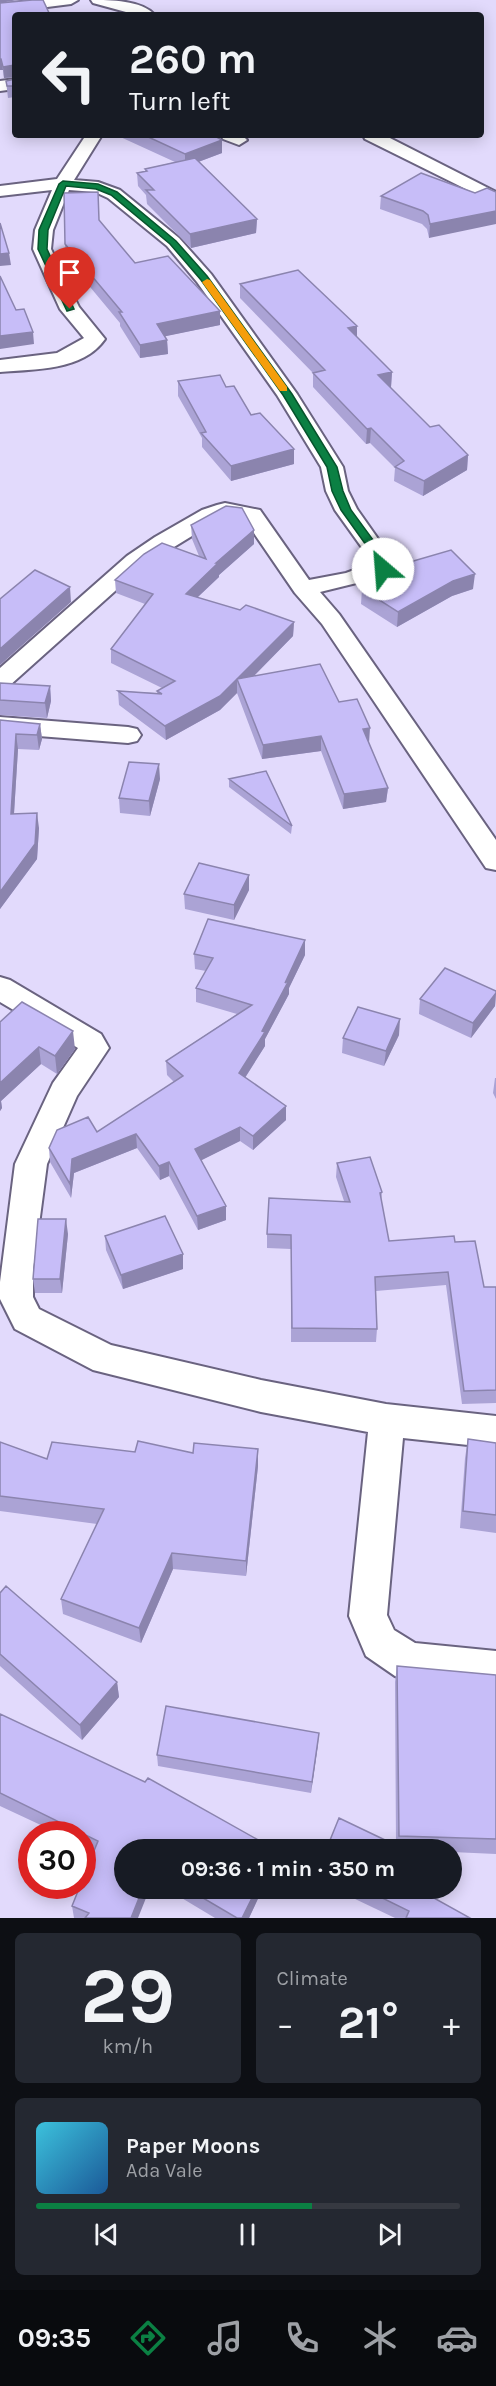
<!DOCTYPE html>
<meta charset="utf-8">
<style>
:root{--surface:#171b24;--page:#242831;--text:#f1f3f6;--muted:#9ea1a6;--line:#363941;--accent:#0b8043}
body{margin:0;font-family:Karla,sans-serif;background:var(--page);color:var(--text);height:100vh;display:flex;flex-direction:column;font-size:22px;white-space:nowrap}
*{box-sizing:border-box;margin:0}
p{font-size:20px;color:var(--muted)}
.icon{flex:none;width:33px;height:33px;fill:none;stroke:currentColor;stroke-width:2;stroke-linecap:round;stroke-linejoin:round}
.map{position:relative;height:1918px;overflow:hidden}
.drawer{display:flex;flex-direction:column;gap:15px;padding:15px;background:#0d0f14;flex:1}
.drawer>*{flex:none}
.guide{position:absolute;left:12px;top:12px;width:472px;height:126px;border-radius:6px;box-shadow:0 3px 15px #0003;background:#171b24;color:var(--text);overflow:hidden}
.speed{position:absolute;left:18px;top:1821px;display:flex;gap:12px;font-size:30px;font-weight:700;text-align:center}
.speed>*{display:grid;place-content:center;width:78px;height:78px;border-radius:50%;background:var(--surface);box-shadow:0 3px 15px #0003;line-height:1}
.speed .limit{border:9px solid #d22;background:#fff;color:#111}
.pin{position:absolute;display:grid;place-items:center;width:51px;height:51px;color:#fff;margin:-62px -26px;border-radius:50% 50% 50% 0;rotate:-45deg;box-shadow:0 0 6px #0007}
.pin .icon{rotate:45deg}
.me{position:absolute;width:66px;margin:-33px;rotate:333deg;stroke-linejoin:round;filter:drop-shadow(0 0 4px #0008)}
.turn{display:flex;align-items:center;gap:21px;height:126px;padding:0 18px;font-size:27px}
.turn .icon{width:78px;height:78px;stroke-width:2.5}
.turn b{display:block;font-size:42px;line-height:51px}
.big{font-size:45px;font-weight:700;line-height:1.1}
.drawer .widget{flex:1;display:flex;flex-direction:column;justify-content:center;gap:9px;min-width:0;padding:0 21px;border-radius:9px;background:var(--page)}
.drawer .dial{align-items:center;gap:0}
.dial b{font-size:78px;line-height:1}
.song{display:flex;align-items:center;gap:18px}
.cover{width:72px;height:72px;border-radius:9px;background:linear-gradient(135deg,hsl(190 70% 55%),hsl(210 70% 35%))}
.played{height:6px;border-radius:3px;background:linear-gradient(90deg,var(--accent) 65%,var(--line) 65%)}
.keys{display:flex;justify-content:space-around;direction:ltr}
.heat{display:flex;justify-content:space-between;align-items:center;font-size:33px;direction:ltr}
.drawer .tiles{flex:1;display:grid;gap:15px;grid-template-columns:1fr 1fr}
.widget:last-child{grid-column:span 2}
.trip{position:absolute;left:114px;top:1839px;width:348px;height:60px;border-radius:30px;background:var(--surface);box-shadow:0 3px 15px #0003;font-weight:700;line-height:60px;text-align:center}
.tabs{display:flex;height:96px;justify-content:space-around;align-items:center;background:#090b0e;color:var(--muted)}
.tabs .icon{width:42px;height:42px}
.tabs .on{color:var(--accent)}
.tabs b{font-size:27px;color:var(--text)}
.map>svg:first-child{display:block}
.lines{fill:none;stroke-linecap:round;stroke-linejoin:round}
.street-casing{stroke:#6a6380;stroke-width:4}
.street{fill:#fff;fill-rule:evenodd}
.wall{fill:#aba3d5}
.shaded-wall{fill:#8b84ae}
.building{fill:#c7bdf8;stroke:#8b84ae;stroke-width:1.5}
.route{fill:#0b8043;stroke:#07532c;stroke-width:1.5}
.slow{fill:#f59e0b}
</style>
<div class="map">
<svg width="496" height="1918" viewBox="0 0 496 1918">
<rect width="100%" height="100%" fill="#e2dafc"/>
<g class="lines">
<g class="street-casing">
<path id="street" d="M36,0H78L71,4L0,13V5Z
M91,0C111,0 141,0 155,15H137L93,3Z
M15,79V89L0,91V81Z
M86,135H102L74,180L98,182L120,190L179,238L211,274L297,394L343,467L348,491L357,509L395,563C394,573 390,574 381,577L320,592L339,614L496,840V870L486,868L322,624L295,593L245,520L226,517L218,520L143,566L9,686L0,689V668L127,556L155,537L202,510L217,505L225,503L260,510L309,580L346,573L373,563L335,510L326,491L321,467L277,395L197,282L167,246L108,198L95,192L69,190L53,230L51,249L79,307L105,339C83,371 34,369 0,372V360L57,353L84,338L60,309L33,249L35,230L52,190L0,196V186L57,179Z
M221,135H242L247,140L239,145L223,139Z
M363,135H384L496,192V204L365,139Z
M0,717L128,727L137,729L141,735L137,741L128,743L0,733Z
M0,977L10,980L101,1034L109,1048L77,1096L47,1164L33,1270V1297L39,1309L111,1345L261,1380L386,1404L496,1416V1448L403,1438L387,1615L394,1630L415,1643L496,1651V1689L409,1681L395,1676L366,1656L349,1616L368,1432L261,1412L93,1370L15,1329L0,1299V1282L15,1164L53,1083L78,1048L0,1002Z"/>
</g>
<use href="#street" class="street"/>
</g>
<path class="wall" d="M0,3L15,15V77L4,78L3,70H0Z
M15,79V97L8,98L6,81Z
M116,135H220L222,153L198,162L257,219L256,233L191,248L147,204L146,195L138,186L137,173L145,171V169L175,162Z
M475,193L429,238L427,229L422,224L380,209L381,196Z
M99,221L135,263L220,311V325L165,336L167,340L168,354L140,358L120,326V323L66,258L65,244Z
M240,284L357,337L392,372L391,387H389L430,427L468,455L467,470L423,496L394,481L395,468L370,443L366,444L313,387V373L240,298Z
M178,381L226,387L294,464L231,481L202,447V438L178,396Z
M191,525L254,530V544L219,575V577L197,598L240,610L294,622L293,636L254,676L339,702L369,743L388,788L386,802L343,809L321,751L262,759L237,693L220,710L166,740L119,705L118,691L157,693V691L162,688L111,663V649L145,604L116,593L115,580L199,556L192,539Z
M362,589H473L452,596L397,627L361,604Z
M0,683L50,686L51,701L47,718L0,715Z
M0,720L40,724L42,739L39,750L18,749L14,814L39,828L37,859L0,909Z
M160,779L150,816L120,813L119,798Z
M229,779L292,826L291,834L229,787Z
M249,890L234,920L185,909L184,894Z
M305,940V955L289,988V994L265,1039V1046L245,1078L286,1120L253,1150L240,1141L201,1160L226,1206V1220L198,1230L169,1176L160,1180L137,1148L74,1173L71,1198L50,1162L49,1148L97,1132L174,1082L167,1075L166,1061L237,1014L196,1002V988L206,971L195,969L194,954Z
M496,991L495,1006L471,1038L419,1014L420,999Z
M0,1022L75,1049L57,1074L41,1064L1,1101L2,1108L0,1111Z
M399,1035L384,1066L342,1053L343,1038Z
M495,1078H496V1099L493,1093Z
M337,1163L382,1192L381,1202L389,1241L455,1242L484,1287H496V1403L462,1404L446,1285L376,1291L377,1329L376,1342H291V1249L267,1248V1234L344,1201L336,1177Z
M68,1234L62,1293H35L33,1279Z
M105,1236L183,1254V1269L123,1289L106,1250Z
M468,1439L496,1443V1533L460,1528L465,1458Z
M0,1442L47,1459L135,1452L193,1453L258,1466L246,1576L173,1569L141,1643L63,1614L61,1599L97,1524L0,1511Z
M0,1593L117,1682L119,1697L82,1740L0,1666Z
M397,1666L496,1675V1854L452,1852V1850H326L396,1845L395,1682Z
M0,1714L124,1850L138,1918H74L72,1906L94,1851L82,1845V1834H60L0,1806Z
M318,1744L311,1793L158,1766L157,1755Z
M165,1888H263L249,1918H215Z
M332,1888H416L470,1918H395Z"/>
<path class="shaded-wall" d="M0,0H18L0,3Z
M0,59H1L3,70H0Z
M14,65L15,77L4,78L3,67Z
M222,140V153L185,167V154Z
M496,211V224L429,238L430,224Z
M257,219L256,233L191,248L190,234Z
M9,253L11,265L0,266V254Z
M220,311V325L157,338V324Z
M357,326V340L348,328Z
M33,332L34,344L0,349V336Z
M167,340L168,354L140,358V345Z
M392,372L391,387L377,390L378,375Z
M371,428L370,443L366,444L367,429Z
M294,449V464L231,481V466Z
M468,455L467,470L423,496L424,481Z
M254,530V544L219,575V577L186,608V594L216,563Z
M475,574L473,589L452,596L397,627L398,612L453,581Z
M70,587L71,602L0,665V649Z
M294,622L293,636L241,689L237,679V693L220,710L166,740L165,726Z
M50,686L51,701L47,718L45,703Z
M40,724L42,739L39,750L37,735Z
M370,728L369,743L363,729Z
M16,734L18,749L13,829L11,814Z
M321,736V751L262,759L263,745Z
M159,764L160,779L150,816L149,801Z
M388,788L386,802L343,809L344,794Z
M37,813L39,828L37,859L0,909V892Z
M249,875V890L234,920V905Z
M305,940V955L289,988V994L265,1039V1046L239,1087V1073L262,1031Z
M496,993L495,1006L471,1038L473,1023Z
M400,1019L399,1035L384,1066L386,1051Z
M73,1031L75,1049L57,1074L55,1056Z
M39,1047L41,1064L1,1101L2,1108L0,1111V1083Z
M286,1106V1120L253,1150V1136Z
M240,1127V1141L196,1163L195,1149Z
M136,1134L137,1148L74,1173L71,1198L70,1184L72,1159Z
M169,1162V1176L160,1180L159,1166Z
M226,1206V1220L198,1230L197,1216Z
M66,1219L68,1234L62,1293L60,1279Z
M183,1254V1269L123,1289L121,1275Z
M258,1449V1466L246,1576V1561Z
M172,1553L173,1569L141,1643L139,1628Z
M117,1682L119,1697L82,1740L80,1725Z
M319,1733L318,1744L311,1793L312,1782Z
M143,1888H150L138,1918H131Z
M257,1888H263L249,1918H242Z"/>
<path class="building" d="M32,0H43L50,15H15V67L14,65L3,67L1,59H0V3Z
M15,79V98L14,86H7L6,81Z
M144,135H213L222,140L185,154Z
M195,158L257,219L190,234L146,190H154L137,173L147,171L145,169Z
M421,173L475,193L487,188L496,192V211L430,224L428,215L423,211L381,196Z
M98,192L99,220L135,263L168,256L220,311L157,324L167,340L140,345L119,312H122L65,244L64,193Z
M0,223L9,253L0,254Z
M298,270L357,326L348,328L392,372L378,375L430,427L439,425L468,455L424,481L395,467L404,461L371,428L367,429L313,373L325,370L240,284Z
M0,276L16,310L24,309L33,332L0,336Z
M220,375L226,387L234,386L251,415L260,413L294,449L231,466L201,433L206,432L178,381Z
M226,506L242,508L254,530L216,563H218L186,594L240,610L246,605L294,622L220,696L165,726L118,691L162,694L157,691L175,681L111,649L153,594L115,580L144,554L162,543L206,559L191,525Z
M451,550L475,574L453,581L398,612L362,589L410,562Z
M35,570L70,587L0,649V599Z
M320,664L339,702L357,699L370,728L363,729L388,788L344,794L321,736L263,745L237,679Z
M0,683L50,686L45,703L0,700Z
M0,720L40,724L37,735L16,734L11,814L37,813L35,844L0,892Z
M129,762L159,764L149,801L119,798Z
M266,771L292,826L229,779Z
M199,863L249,875L234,905L184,894Z
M208,919L305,940L285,983L289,980L262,1031L265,1032L239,1073L286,1106L253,1136L240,1127L195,1149L226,1206L197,1216L169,1162L159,1166L136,1134L72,1159L70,1184L49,1148L57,1130L88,1117L97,1132L183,1076L166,1061L252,1005L196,988L213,958L194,954Z
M445,968L496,991V993L473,1023L420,999Z
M22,1002L73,1031L55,1056L39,1047L0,1083V1022Z
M358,1007L400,1019L386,1051L343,1038Z
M370,1157L382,1192L380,1193L389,1241L454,1236L455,1242L475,1241L484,1287H496V1390L464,1391L448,1272L375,1277L377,1329L292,1328L291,1235L267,1234L269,1198L350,1202L337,1163Z
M165,1216L183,1254L121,1275L105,1236Z
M38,1219H66L60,1279H33Z
M468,1439L496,1443V1515L463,1511Z
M138,1441L193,1453L194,1443L258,1449L246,1561L172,1553L139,1628L61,1599L104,1509L0,1496V1442L47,1459L52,1442L135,1452Z
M6,1586L117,1682L80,1725L0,1654V1593Z
M397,1666L496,1675V1839L399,1836Z
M166,1706L319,1733L312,1782L157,1755Z
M0,1714L145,1782L148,1778L276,1850H124V1888H143L131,1918H85L89,1913L72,1906L80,1886H82V1880L98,1841L0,1793Z
M339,1818L406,1850H326Z
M186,1888H257L242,1918H237Z
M362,1888H416L470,1918H406L409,1911Z"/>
<path class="route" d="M63,181L98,184L117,192L176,241L207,276L292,394L337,467L343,491L351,510L390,563L387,571H380L379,563L341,510L332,491L327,467L283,395L201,280L170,244L111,195L96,189L66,186L48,230L47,249L74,309L67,311L38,249L39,230L59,184Z"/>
<path class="slow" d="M207,279L210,280L287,387V391H280L202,282Z"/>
</svg>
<div class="speed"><div class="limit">30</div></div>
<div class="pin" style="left:70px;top:309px;background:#d93025"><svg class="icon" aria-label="arrive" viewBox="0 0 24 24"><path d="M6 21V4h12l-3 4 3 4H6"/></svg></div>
<svg class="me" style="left:383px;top:569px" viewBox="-20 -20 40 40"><circle r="19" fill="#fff"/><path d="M0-13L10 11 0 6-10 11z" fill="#0b8043"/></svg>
<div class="trip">09:36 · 1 min · 350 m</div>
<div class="guide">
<div class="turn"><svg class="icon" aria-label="left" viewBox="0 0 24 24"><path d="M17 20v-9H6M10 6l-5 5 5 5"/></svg><div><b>260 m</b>Turn left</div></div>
</div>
</div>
<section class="drawer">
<div class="tiles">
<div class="widget dial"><b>29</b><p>km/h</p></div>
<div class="widget"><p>Climate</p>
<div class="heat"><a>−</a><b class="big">21°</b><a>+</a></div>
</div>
<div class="widget">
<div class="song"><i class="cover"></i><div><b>Paper Moons</b><p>Ada Vale</p></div></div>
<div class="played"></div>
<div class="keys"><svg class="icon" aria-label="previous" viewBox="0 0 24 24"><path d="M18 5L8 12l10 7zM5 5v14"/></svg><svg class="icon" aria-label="pause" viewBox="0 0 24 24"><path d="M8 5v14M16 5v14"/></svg><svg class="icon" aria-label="next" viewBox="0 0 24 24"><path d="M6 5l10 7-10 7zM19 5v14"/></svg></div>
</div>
</div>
</section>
<nav class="tabs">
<b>09:35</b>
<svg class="icon on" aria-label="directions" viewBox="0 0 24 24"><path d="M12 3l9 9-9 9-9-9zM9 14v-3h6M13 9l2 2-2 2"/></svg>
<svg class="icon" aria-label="music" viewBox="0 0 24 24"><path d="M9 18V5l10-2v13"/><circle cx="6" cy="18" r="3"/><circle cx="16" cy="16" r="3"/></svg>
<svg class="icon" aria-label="phone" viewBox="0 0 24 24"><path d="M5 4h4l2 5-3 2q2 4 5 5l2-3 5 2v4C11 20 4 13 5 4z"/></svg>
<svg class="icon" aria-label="climate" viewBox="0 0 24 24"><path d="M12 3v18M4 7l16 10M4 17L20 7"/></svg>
<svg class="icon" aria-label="car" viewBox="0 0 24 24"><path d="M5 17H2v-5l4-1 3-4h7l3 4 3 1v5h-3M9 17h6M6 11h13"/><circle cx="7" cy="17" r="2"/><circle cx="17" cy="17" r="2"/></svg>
</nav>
